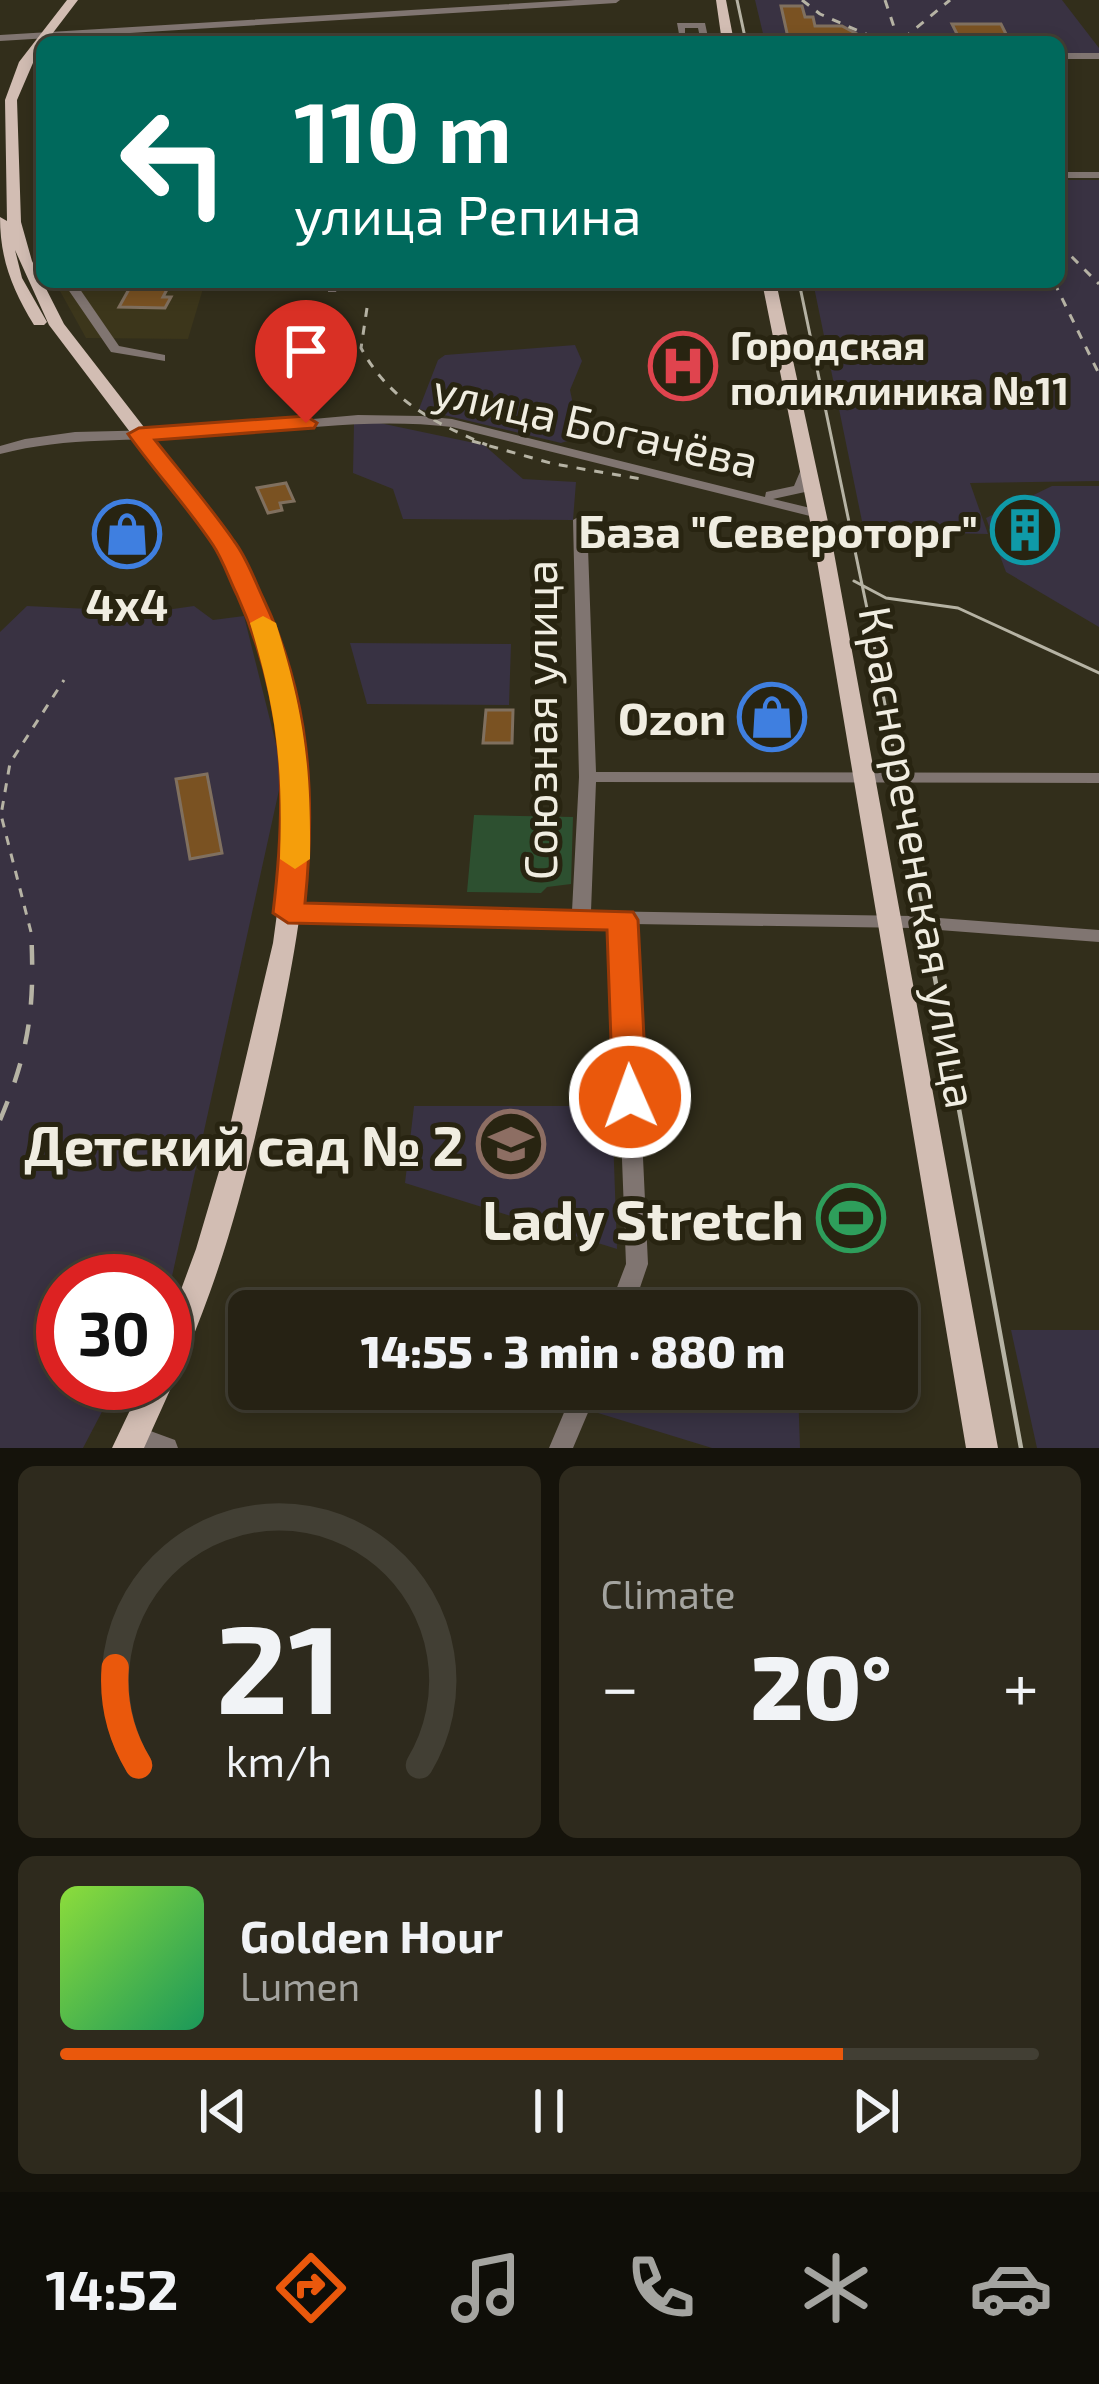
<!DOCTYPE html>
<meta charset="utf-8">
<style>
:root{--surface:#262214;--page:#2e2a1d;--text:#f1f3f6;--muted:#a4a4a0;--line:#423f34;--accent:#ea580c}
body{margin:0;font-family:"Exo 2",sans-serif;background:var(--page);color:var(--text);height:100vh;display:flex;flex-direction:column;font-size:45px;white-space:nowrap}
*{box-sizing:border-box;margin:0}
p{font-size:39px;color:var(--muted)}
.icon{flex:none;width:66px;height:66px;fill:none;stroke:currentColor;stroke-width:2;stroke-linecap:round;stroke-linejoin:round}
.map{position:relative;height:1448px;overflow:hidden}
.side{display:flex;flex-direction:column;gap:18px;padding:18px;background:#15130b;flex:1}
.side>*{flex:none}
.hud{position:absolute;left:36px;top:36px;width:1029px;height:252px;border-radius:18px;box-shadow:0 6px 18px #0003,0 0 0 3px var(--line);background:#00695c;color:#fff;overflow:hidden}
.speed{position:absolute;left:36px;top:1254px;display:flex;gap:24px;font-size:60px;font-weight:700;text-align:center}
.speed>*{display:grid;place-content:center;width:156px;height:156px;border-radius:50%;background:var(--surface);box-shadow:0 6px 18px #0003,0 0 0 3px var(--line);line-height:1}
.speed .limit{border:18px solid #d22;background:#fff;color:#111}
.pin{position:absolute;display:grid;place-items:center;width:102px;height:102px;color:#fff;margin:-123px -51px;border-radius:50% 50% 50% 0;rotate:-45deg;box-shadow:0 0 12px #0007}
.pin .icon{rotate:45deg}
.me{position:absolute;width:132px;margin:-66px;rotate:358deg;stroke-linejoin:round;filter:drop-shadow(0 0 9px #0008)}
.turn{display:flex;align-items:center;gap:42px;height:252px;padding:0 60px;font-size:54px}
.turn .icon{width:156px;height:156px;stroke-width:2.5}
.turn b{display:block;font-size:84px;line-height:102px}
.big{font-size:90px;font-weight:800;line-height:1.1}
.side .card{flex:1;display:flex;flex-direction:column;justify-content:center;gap:18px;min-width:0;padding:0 42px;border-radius:18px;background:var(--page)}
.side .dial{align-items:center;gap:0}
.dial svg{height:312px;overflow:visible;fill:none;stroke:var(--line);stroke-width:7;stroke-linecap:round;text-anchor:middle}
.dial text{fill:var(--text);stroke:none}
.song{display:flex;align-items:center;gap:36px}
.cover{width:144px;height:144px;border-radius:18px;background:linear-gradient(135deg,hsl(90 70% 55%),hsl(150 70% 35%))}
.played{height:12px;border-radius:6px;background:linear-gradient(90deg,var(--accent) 80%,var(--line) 80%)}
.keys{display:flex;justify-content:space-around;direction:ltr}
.heat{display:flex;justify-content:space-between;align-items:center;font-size:66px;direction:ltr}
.side .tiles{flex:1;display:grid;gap:18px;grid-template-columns:1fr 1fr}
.card:last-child{grid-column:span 2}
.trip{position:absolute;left:228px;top:1290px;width:690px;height:120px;border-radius:18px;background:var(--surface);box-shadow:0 6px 18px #0003,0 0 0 3px var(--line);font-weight:800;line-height:120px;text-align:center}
.tab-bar{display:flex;height:192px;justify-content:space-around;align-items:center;background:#0f0e08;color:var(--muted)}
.tab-bar .icon{width:84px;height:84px}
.tab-bar .active{color:var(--accent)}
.tab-bar b{font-size:54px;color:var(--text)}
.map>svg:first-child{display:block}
.built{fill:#3c361b}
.industrial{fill:#393242}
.education{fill:#383243}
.green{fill:#2d5030}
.building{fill:#7a5222;stroke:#80705f;stroke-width:3}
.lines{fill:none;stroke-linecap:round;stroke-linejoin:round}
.minor{fill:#807571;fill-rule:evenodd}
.major{fill:#d2bdb3;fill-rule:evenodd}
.tram-far1{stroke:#b6b3a4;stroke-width:3}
.tram{stroke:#b6b3a4;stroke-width:4.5}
.rail-far1{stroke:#b6b3a4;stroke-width:3;stroke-dasharray:9 9;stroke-linecap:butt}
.rail{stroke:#b6b3a4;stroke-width:4.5;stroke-dasharray:20 20;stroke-linecap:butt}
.route{fill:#ea580c;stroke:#983908;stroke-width:3}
.slow{fill:#f59e0b}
.labels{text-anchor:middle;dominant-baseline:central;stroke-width:10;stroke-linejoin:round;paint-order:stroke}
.far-poi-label{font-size:39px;font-weight:bold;fill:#f0ede1;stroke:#282411;text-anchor:start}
.street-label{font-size:45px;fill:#f0ede1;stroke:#282411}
.poi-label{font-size:45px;font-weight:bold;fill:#f0ede1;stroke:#282411;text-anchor:end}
.near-poi-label{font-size:54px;font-weight:bold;fill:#f0ede1;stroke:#282411;text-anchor:end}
</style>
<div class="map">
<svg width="1099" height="1448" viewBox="0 0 1099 1448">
<rect width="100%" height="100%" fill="#322e1b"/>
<path class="built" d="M55,282H205L188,339L86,338Z"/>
<path class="industrial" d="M755,0H1062L1099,48V55H1059V42H765Z
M1059,180H1099V481L970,483L988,534L864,531L813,282H1059Z
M575,345L582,361L570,390L580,437L561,443L419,409L438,360L445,355Z
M375,422L484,445L523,479L576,482L573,520L403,519L393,489L353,473L354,423Z
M1052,486H1099V627L1006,572L986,518Z
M27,606L152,612L194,606L213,620L244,616L283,772L171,1281L165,1291V1281H63V1383H117L83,1448H0V632Z"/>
<path class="education" d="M350,643L511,644L509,705L367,704Z
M414,1106H612L617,1249L405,1183Z
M647,1290L794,1308V1311H639Z
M1011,1330H1099V1448H1037Z
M607,1389H798L800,1448H712L598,1413Z"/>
<path class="green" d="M474,815L573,817L571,884L547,887L541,893L467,892Z"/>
<path class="building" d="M781,6H802L805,17H813L815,26H842L872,42H789Z
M952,24H1001L1010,42H961Z
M133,282H171L163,297H171L165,308L119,307Z
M286,483L294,501L280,503L282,510L268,513L257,488Z
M486,710H513L512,743H483Z
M207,774L222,853L190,859L176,779Z"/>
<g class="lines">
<path class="minor" d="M575,0H620L616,3L0,41V35Z
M677,23H705L709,42H701L698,28H685V34H679Z
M1059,53H1099V59H1059Z
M1059,172H1099V178H1059Z
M63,282H75L119,346L165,355V361L111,352Z
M328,282H340L336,292H328Z
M358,415L421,416L452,419L765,497L766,492L794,486L802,467L809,463L816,467L805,492L773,499L823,511L825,514L818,518L452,427C368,417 286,431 202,437C132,442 69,436 0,454V446L25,439L75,432L202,429Z
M580,516L587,520L596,772L1099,773V783L596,782L591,911L913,916L1099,930V942L913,928L632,924L648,1264L632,1311H608L626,1264L613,924L288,919L281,917L279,913L281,909L288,907L572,911L579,777L573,520Z
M574,1389H598L573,1448H549Z
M134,1425L175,1440L178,1448H137L125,1444L122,1436L125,1428Z"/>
<path class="major" d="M67,0H78L46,42H42L17,100L21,222L32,261L64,324L233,542C339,718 313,874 272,1063C255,1140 237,1217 210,1292C190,1348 168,1394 144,1448H112L143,1383H165V1333L196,1249L220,1168L273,943L287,840L283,742L263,655L243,600L217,547L49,325L15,250L22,278L47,322L44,325H34C12,289 0,259 0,217L7,221L5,100L19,62Z
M716,0H726L734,42H722Z
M762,282H776L830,531L998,1448H966L812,531Z"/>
<path class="tram-far1" d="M737,0L746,42
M799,282L869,618L927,932
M854,581L886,598L958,608L1099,673"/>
<path class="tram" d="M926,929L1021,1448"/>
<path class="rail-far1" d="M802,0L820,14L884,42
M885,0L899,42
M908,42L909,34L950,0
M1059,244L1099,284
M1054,282L1099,374
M367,308L361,348C389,400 434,423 487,445
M472,441L554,464L647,480
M31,932L1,815L10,763L64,680"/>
<path class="rail" d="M0,1120C30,1049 35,1006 31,929"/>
</g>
<path class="route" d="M306,416L317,423L314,428L155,440C181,473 210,506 234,541C247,558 254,579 263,598C310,697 316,795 305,903L633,912L638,920L647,1097L642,1106L630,1110L618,1106L613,1097L607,930L288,923L273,913C287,797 286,704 237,595C229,579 223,560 213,545C187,506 155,472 128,434L139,428Z"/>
<path class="slow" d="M263,616L276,623C304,713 311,765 310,859L295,869L280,859C283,765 277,713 250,623Z"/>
<defs>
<g id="hospital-ring" transform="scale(3.45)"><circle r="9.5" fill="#282411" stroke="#e0444e" stroke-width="1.5"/><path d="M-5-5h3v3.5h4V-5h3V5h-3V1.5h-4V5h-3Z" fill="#e0444e"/></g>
<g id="building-ring" transform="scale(3.45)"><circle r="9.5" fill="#282411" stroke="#0f9aa8" stroke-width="1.5"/><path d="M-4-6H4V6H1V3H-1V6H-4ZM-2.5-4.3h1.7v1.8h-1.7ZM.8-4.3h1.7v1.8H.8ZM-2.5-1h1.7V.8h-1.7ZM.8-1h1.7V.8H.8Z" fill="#0f9aa8"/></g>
<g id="shop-ring" transform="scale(3.45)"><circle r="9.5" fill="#282411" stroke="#3f7fe0" stroke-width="1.5"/><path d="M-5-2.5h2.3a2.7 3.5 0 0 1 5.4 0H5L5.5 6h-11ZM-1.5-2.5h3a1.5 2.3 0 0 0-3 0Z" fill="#3f7fe0"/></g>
<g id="school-ring" transform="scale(3.45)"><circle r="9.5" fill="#282411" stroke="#8d6e63" stroke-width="1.5"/><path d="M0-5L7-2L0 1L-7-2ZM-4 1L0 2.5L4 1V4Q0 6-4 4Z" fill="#8d6e63"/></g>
<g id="stadium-ring" transform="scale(3.45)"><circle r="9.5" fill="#282411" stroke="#2e9e5b" stroke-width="1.5"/><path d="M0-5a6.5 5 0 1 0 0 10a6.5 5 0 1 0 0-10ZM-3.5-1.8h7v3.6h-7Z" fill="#2e9e5b"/></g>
</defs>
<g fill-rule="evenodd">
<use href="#hospital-ring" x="683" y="366"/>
<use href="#building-ring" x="1025" y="530"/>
<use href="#shop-ring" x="127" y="534"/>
<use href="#shop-ring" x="772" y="717"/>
<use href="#school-ring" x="511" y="1144"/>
<use href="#stadium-ring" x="851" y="1218"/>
</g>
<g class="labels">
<g class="far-poi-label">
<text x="730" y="344">Городская<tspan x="730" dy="45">поликлиника №11</tspan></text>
</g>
<g class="street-label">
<text transform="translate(596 424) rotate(13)">улица Богачёва</text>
<text transform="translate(539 720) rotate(-90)">Союзная улица</text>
<text transform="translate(920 857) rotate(80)">Краснореченская улица</text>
</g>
<g class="poi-label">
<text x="978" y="530">База "Североторг"</text>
<text x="127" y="603" text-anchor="middle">4х4</text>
<text x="726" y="717">Ozon</text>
</g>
<g class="near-poi-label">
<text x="464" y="1144">Детский сад № 2</text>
<text x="804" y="1218">Lady Stretch</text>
</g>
</g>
</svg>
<div class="speed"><div class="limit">30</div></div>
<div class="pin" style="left:306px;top:423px;background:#d93025"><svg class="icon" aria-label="arrive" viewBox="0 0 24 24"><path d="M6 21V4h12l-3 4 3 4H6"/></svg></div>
<svg class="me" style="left:630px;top:1097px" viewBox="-20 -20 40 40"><circle r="17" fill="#ea580c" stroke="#fff" stroke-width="3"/><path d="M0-11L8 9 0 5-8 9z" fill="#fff"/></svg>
<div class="trip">14:55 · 3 min · 880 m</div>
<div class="hud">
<div class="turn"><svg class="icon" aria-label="left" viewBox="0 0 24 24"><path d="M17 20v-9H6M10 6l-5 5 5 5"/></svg><div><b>110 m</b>улица Репина</div></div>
</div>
</div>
<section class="side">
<div class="tiles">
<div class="card dial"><svg viewBox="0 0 100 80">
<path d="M14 69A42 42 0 1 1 86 69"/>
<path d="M14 69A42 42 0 0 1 8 44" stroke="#ea580c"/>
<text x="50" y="56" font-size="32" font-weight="700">21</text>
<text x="50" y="72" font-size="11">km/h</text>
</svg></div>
<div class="card"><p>Climate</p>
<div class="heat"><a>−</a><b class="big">20°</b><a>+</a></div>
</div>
<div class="card">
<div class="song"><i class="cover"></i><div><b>Golden Hour</b><p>Lumen</p></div></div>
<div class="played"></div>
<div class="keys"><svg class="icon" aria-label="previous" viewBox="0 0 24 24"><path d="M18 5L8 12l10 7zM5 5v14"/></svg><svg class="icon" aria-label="pause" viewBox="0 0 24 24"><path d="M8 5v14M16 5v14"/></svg><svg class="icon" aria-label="next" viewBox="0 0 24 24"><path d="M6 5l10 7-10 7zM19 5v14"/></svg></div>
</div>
</div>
</section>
<nav class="tab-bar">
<b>14:52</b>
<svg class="icon active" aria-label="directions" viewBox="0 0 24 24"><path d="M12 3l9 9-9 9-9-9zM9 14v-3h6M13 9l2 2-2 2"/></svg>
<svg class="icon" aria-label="music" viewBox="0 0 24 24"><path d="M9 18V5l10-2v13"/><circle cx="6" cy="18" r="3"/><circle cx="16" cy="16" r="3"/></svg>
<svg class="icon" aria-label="phone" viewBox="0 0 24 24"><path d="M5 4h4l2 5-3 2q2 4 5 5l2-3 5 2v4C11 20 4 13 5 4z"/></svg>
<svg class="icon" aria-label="climate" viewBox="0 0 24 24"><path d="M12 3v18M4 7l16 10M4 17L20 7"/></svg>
<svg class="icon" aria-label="car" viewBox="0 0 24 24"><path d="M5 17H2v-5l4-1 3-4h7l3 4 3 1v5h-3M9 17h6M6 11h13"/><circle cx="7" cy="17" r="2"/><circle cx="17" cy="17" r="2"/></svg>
</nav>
